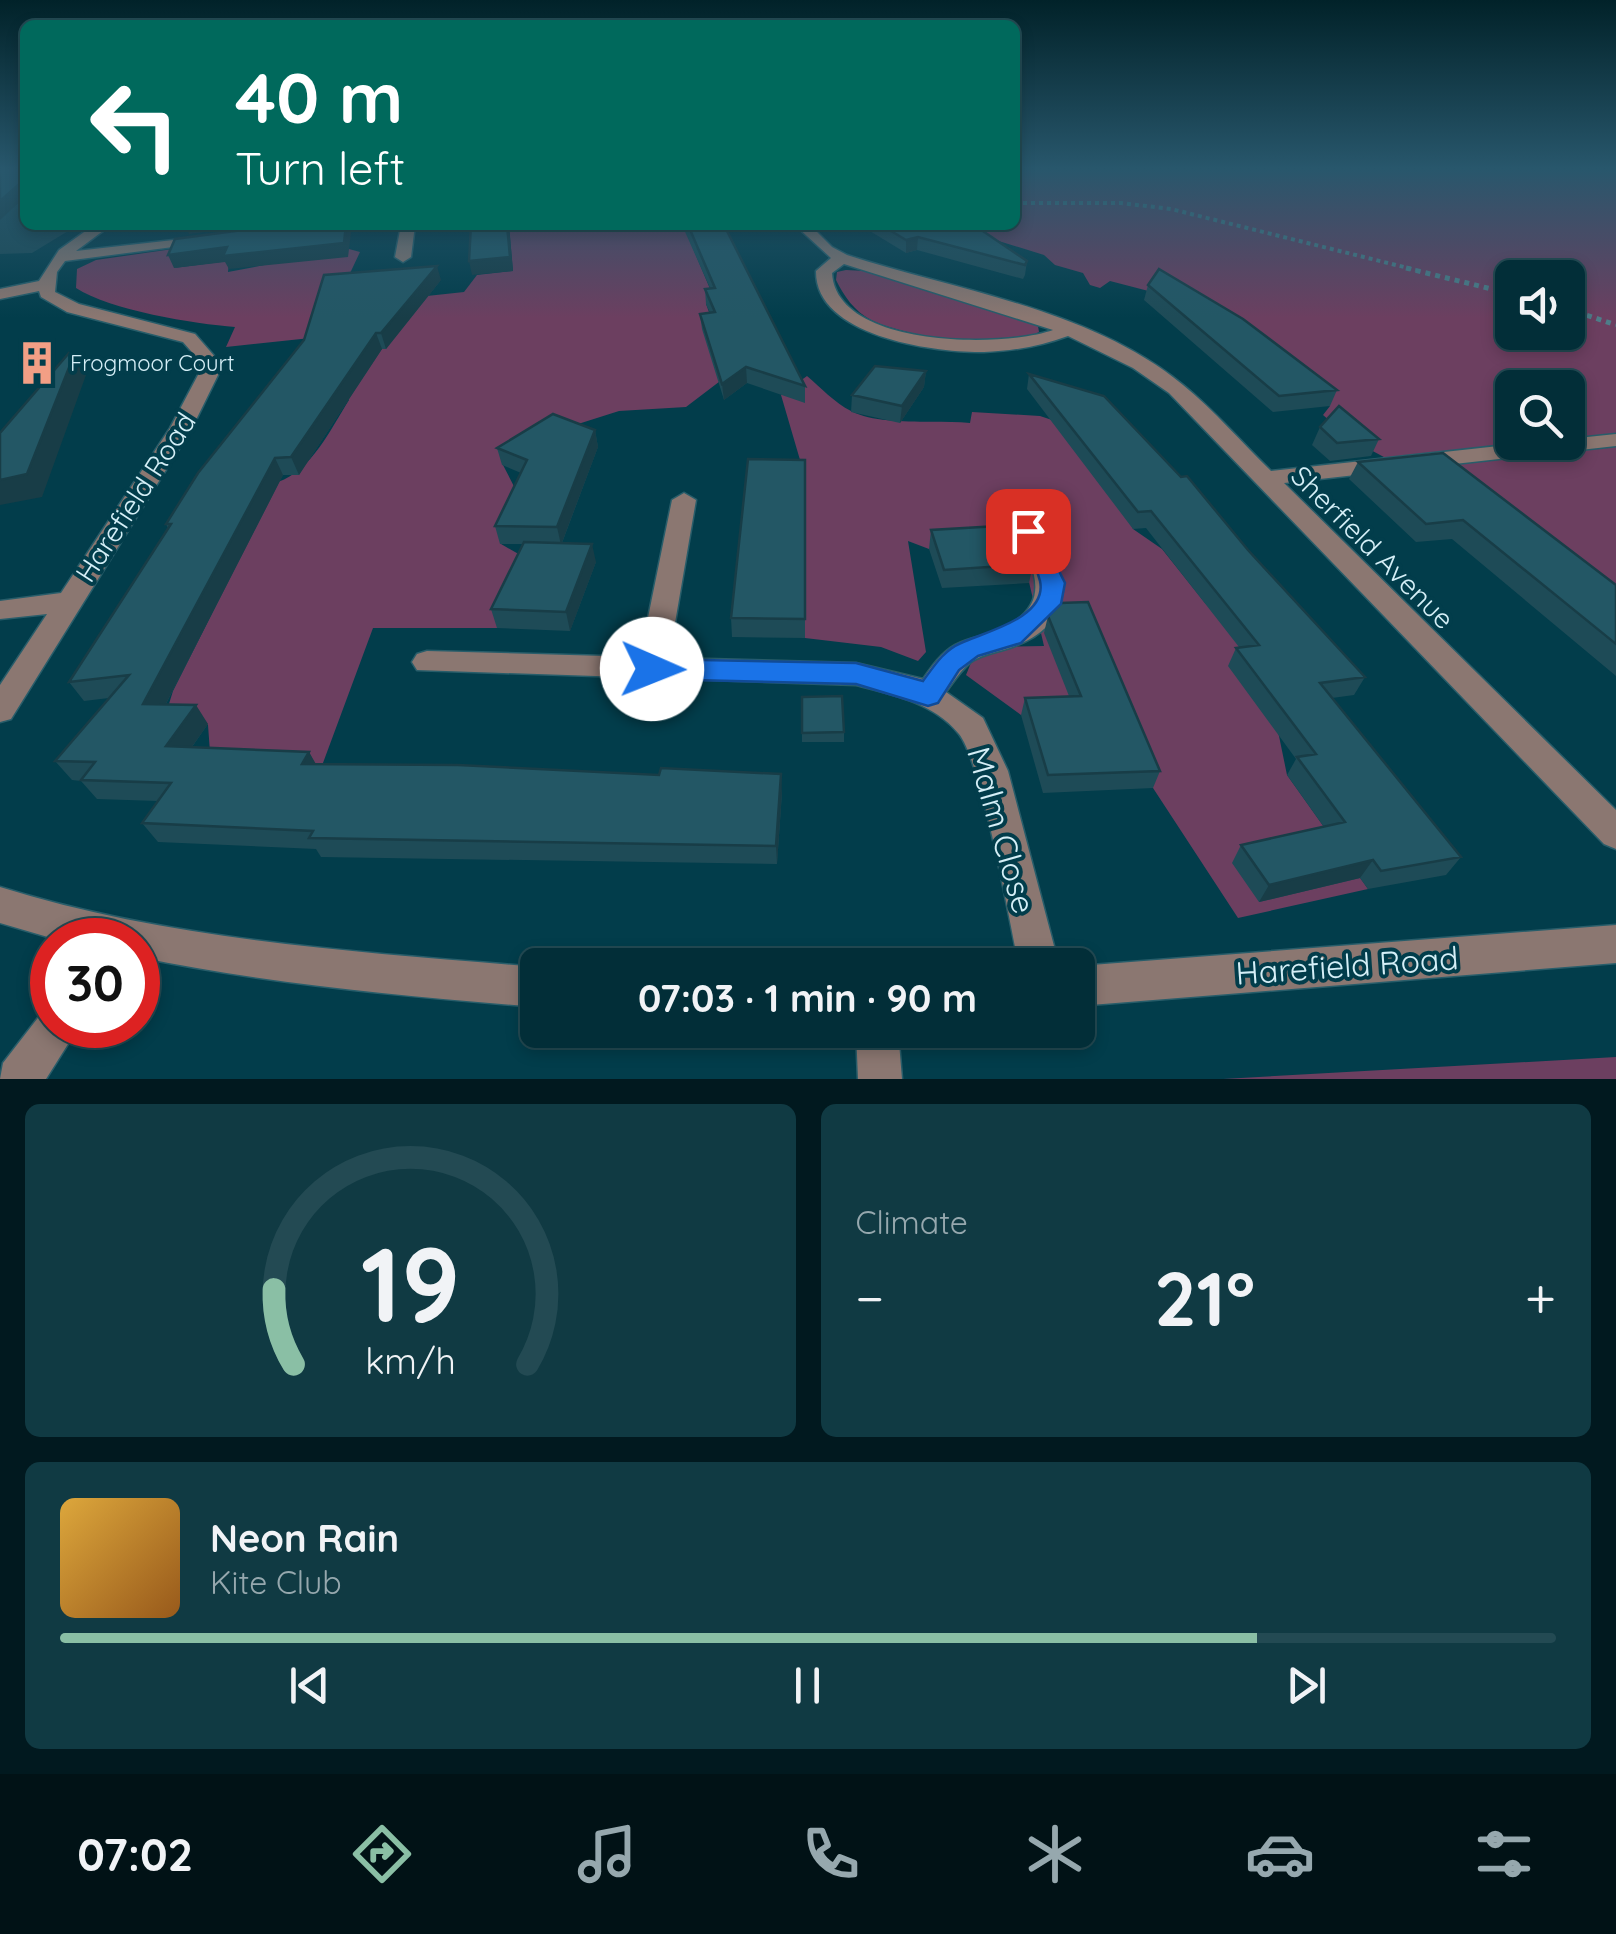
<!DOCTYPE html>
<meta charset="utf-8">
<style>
:root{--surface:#022e38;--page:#103a43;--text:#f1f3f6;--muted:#96a8ae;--line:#234a53;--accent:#8abfa5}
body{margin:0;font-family:Quicksand,sans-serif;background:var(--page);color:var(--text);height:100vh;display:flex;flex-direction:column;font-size:38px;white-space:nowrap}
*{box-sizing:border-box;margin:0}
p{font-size:32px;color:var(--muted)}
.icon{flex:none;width:55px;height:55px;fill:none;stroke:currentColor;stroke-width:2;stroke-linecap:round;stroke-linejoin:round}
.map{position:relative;height:1079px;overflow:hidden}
.side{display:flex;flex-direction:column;gap:25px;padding:25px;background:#01191f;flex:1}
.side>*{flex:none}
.guide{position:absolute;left:20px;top:20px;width:1000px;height:210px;border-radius:15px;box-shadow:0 5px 15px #0003,0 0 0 2px var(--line);background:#00695c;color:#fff;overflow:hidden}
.fabs{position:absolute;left:1495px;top:260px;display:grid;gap:20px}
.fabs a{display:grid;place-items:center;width:90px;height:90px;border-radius:15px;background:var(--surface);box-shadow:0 5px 15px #0003,0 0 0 2px var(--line);font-size:50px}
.speed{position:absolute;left:30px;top:918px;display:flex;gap:20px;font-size:50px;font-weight:700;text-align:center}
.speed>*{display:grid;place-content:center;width:130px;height:130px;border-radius:50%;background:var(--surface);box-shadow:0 5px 15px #0003,0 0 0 2px var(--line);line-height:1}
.speed .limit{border:15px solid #d22;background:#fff;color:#111}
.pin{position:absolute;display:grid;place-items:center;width:85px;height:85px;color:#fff;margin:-42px;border-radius:20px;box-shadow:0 5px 15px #0006}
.me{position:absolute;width:110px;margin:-55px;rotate:91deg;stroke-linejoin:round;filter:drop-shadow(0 0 8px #0008)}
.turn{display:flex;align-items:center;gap:35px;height:210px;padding:0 50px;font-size:45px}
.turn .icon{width:130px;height:130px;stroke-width:2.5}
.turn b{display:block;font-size:70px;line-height:85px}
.big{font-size:75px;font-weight:700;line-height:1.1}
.side .card{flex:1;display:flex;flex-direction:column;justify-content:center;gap:15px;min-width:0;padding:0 35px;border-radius:15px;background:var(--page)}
.side .dial{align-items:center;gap:0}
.dial svg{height:260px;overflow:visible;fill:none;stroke:var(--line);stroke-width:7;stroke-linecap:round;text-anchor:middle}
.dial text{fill:var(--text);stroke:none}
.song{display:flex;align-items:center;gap:30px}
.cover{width:120px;height:120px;border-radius:15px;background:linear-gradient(135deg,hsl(40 70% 55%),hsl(30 70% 35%))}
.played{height:10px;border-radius:5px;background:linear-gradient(90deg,var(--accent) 80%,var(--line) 80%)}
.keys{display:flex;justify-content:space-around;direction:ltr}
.heat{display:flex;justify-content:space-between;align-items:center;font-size:55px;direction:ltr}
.side .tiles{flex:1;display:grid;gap:25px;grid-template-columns:1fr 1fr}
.card:last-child{grid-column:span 2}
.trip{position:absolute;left:520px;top:948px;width:575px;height:100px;border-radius:15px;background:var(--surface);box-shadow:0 5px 15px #0003,0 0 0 2px var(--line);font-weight:700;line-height:100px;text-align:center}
.menu{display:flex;height:160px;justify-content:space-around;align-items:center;background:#011216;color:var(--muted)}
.menu .icon{width:70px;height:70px}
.menu .selected{color:var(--accent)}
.menu b{font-size:45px;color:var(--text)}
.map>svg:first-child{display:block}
.built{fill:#1b4a57}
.green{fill:#6c3f60;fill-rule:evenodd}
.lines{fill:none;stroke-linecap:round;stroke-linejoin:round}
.minor-casing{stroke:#285d6a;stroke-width:3}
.path-far1{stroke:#4e7d89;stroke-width:4;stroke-dasharray:4 4;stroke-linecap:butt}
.path{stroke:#4e7d89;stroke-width:5;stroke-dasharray:5 5;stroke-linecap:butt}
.minor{fill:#8b7771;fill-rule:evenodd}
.wall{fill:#1e4b57}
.shaded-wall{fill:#183d47}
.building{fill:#235765;stroke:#183d47;stroke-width:2.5}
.route{fill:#1a73e8;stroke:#114b97;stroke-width:2.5}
.labels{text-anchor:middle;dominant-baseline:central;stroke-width:8;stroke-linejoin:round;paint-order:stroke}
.far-poi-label{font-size:22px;fill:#d5eff7;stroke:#023d4b;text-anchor:start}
.street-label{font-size:28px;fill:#d5eff7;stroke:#023d4b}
.near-street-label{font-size:32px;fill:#d5eff7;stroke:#023d4b}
</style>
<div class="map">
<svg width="1616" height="1079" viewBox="0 0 1616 1079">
<rect width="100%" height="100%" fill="#023d4b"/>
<path class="built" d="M0,167H25V225H78L32,253L0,254Z"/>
<path class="green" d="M1015,167H1616V619L1442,488L1352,440L1323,415L1330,406L1160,294L1110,281L1100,288L1090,285L1083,273L1055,265L1044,255L947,225H1015ZM1512,278H1568V332H1512ZM1512,388H1568V442H1512Z
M509,225H683L716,303L706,304L715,328L757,353L686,407L619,411L556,431L503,465L521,500L501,544L529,560L497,628H373L320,771L211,766L208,725L163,723L173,691L278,482C312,470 330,430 349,400L343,383L382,349L399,299L464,292L477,275L513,271Z
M236,240L174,268L229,261L228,272L349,249L360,252L320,337L226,347L235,327C195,324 109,310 76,288L77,269L96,260Z
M846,270L865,271L1038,326L1039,332C1006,352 905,337 871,320C854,311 844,296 836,280L837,272Z
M807,376C820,387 835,403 851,411C882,427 935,419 970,423L972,412L1040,416L1091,433L1133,529L1162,549L1205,603L1251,644L1279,736L1287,775L1368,889L1238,918L1153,788L1121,712L1021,715L966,675L975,653L993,647L1044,646L1029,582L1011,543L929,549L908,541L926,652L918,661L881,647L805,638V477L781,395Z
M1616,1057V1079H1223Z"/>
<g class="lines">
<g class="minor-casing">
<path id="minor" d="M94,225H111L76,251L209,236V242L204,243L65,261L57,272L55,292L79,304L195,334L216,358L218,375L192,428L11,719L0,722V685L47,614L0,619V601L61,593L170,428L198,375V359L183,342L67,312L41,297L39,291L0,299V289L39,281L59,250Z
M401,225H415L411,257L403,262L395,257Z
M795,225H810L832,247L847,255C958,291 1091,309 1183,385C1214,410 1242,443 1271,471L1534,442H1568V439L1616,434V446L1284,483L1616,810V849L1604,844L1169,393L1133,368L1068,336C1041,346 1013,351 984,352C936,353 815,337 816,271L831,258ZM844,264L1053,330C1003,348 836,348 832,273Z
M684,493L696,500L669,658L856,663L923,679C932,666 941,653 955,645C969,637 986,636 1000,630C1053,605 1036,572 1016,531L1019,526H1037C1066,572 1079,622 1015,646C1001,652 984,653 971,662C961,670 954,681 946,692L983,718L1008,771L1059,965H1019C1009,920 982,763 959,734C934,703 892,694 856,685L417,670L412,662L417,654L427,651L640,657L672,500Z
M0,887C172,941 359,952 538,967V1007C404,996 269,984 138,957V940H58L0,923Z
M1616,925V963L1078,1006V966Z
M52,1007V1025H80L46,1079H0L3,1063L44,1010Z
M856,1030H898L902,1079H858Z"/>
</g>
<path class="path-far1" d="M1015,203H1121L1171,209L1416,270"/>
<path class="path" d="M1406,268L1512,294
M1568,309L1616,325"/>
<use href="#minor" class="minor"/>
</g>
<path class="wall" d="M682,225H738V231L727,232L805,386V403L747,383L724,400L702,329L700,314L710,313L706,304L705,289L710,288Z
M860,225H974L1027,261L1025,275L1023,279L917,250L906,253Z
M441,280L386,349H382L299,475H283L166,704L208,724L192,747L309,752L315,764L782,793L777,864L321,857L316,849L158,842L142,823L158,801L97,799L81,781L72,780L55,761L109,698L84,701L69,682L168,528L166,524L198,473Z
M1148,285L1337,390L1330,406L1273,412L1144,300Z
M926,371L924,387L900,423L851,412L852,395Z
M1029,374L1248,550L1365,677L1354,695L1332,698L1461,857L1446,875L1368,889L1360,878L1259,902L1232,863L1241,845L1324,827L1287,775L1296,759L1228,666L1236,648L1239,647L1146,528L1133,529L1027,389Z
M1320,427L1379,439L1371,456L1330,461L1312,445Z
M595,430L598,447L562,543L596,562L570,631L497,628L491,609L523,544H500L495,526L521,473L502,465L497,448Z
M805,460V638L732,637L731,618Z
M1358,462L1616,585V676L1452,539L1416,542L1349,479Z
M931,530L1033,564L1029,583L942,588L929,549Z
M1048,616L1160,771L1153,788L1043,793L1021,715L1025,698L1069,696L1044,633Z
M802,697L844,732V742H802Z"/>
<path class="shaded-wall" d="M25,179V197L0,220V201Z
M185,225H259L189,234Z
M346,225H352L348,257L229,269L225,262L174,268L168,255Z
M507,225H509L513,271L472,275L469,261Z
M721,225H738V231L721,232Z
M918,237L917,250L906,253V240Z
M437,266L441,280L386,349L381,333Z
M376,333L382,349L299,475L291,457Z
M74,355L86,375L42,497L0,505V480Z
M746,367L747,383L724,400L722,384Z
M926,371L924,387L900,423L902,406Z
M595,430L598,447L561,545L557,527Z
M275,458L283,475L156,723L143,704Z
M592,544L596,562L570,631L566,612Z
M196,705L208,724L179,765L166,746Z
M309,752L320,771L302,764Z
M781,774L782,793L777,864L776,846Z
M1373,860L1360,878L1259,902L1269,885Z"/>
<path class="building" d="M0,167H25V179L0,201Z
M281,225H346L344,243L223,256L227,247L168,255L175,239Z
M471,225H507L510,257L469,261Z
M688,225H724L805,386L746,367L722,384L700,314L715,312L705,289L715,288Z
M881,225H974L1027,261L1025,265L918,237L906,240Z
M437,266L381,333H376L291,457L275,458L143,704L196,705L166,746L309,752L302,764L458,765L659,775L661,768L781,774L776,846L309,838L313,831L142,823L171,783L81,780L95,762L55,761L129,675L69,682L171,524H166L198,473L304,340L324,275Z
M1159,269L1243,319L1337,390L1279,396L1148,285Z
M69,353L74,355L27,474L0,480V433Z
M875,366L926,371L902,406L852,395Z
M1029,374L1104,396L1181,477L1187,476L1248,550L1365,677L1320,683L1461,857L1381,871L1373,860L1269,885L1241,845L1345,822L1297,757L1316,754L1236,648L1259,645L1151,511L1138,512Z
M1339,406L1379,439L1337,443L1320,427Z
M553,414L595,430L557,527L495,526L527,460L497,448Z
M1443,453L1616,585V644L1463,520L1426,524L1358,462Z
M748,459L805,460V619L731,618Z
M1015,525L1033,564L944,570L931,530Z
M524,542L592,544L566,612L491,609Z
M1088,602L1160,771L1048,775L1025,698L1081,696L1048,616L1060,603Z
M842,696L844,732L802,733V697Z"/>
<linearGradient id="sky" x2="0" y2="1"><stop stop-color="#012229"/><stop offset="0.53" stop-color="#28576c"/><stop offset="1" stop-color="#28576c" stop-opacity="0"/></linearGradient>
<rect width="1616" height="318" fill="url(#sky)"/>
<path class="route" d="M1028,524L1039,531L1065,583L1061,604L1021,643L978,656L959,670L938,703L928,706L856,684L652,679L642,676L638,669L642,662L652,659L856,663L923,681C934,666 944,650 961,643C984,632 1048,618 1040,581C1036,564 1024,547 1017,531Z"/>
<defs>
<g id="building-bare" transform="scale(3.45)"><path d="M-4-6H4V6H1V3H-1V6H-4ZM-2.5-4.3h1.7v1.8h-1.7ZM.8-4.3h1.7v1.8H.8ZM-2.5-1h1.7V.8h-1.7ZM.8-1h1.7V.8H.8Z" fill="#f39f85" stroke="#023d4b" stroke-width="2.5" paint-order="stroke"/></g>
</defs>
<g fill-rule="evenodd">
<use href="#building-bare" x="37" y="363"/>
</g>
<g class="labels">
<g class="far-poi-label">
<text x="70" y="363">Frogmoor Court</text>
</g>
<g class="street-label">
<text transform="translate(135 497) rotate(-57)">Harefield Road</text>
<text transform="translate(1373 547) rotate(45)">Sherfield Avenue</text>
</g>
<g class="near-street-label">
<text transform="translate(1002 830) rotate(74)">Malm Close</text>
<text transform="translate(1347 965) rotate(-4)">Harefield Road</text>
</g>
</g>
</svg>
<div class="fabs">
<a><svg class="icon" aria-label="sound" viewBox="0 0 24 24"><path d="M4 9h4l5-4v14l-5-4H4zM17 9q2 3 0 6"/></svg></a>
<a><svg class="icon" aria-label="search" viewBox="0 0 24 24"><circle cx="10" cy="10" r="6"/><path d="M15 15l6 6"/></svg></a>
</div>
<div class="speed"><div class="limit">30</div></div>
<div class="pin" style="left:1028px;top:531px;background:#d93025"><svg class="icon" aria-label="arrive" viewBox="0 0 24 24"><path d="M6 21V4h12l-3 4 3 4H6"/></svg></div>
<svg class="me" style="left:652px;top:669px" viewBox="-20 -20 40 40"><circle r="19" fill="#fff"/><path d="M0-13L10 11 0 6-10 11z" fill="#1a73e8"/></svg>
<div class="trip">07:03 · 1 min · 90 m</div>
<div class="guide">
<div class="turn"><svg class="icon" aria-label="left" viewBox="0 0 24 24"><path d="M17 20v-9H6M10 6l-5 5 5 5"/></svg><div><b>40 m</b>Turn left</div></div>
</div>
</div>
<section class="side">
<div class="tiles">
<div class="card dial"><svg viewBox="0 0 100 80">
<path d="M14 69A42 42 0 1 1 86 69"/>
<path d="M14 69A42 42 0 0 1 8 46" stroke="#8abfa5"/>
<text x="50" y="56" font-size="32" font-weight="700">19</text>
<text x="50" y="72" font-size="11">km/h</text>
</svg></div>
<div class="card"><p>Climate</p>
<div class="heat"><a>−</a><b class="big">21°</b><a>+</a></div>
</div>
<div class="card">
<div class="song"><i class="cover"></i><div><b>Neon Rain</b><p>Kite Club</p></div></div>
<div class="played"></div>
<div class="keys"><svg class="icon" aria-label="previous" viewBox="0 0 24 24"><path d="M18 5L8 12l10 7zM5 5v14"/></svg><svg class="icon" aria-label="pause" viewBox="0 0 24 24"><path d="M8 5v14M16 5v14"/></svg><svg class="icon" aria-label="next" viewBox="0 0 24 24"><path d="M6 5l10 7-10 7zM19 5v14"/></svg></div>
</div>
</div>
</section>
<nav class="menu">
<b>07:02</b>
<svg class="icon selected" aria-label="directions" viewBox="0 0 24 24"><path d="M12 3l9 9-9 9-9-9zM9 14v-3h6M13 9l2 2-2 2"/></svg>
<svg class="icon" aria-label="music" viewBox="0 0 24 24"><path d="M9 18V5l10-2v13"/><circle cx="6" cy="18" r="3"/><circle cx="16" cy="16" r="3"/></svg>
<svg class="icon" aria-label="phone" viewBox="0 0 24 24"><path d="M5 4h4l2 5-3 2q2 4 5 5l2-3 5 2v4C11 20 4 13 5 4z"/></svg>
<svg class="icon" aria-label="climate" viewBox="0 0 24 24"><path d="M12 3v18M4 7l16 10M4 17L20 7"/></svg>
<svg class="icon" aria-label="car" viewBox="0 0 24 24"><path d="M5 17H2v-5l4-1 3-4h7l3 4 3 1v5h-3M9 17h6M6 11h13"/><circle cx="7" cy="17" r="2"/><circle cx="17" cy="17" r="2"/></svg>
<svg class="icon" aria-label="filters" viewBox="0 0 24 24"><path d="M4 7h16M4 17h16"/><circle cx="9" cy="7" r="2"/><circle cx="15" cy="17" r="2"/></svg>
</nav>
